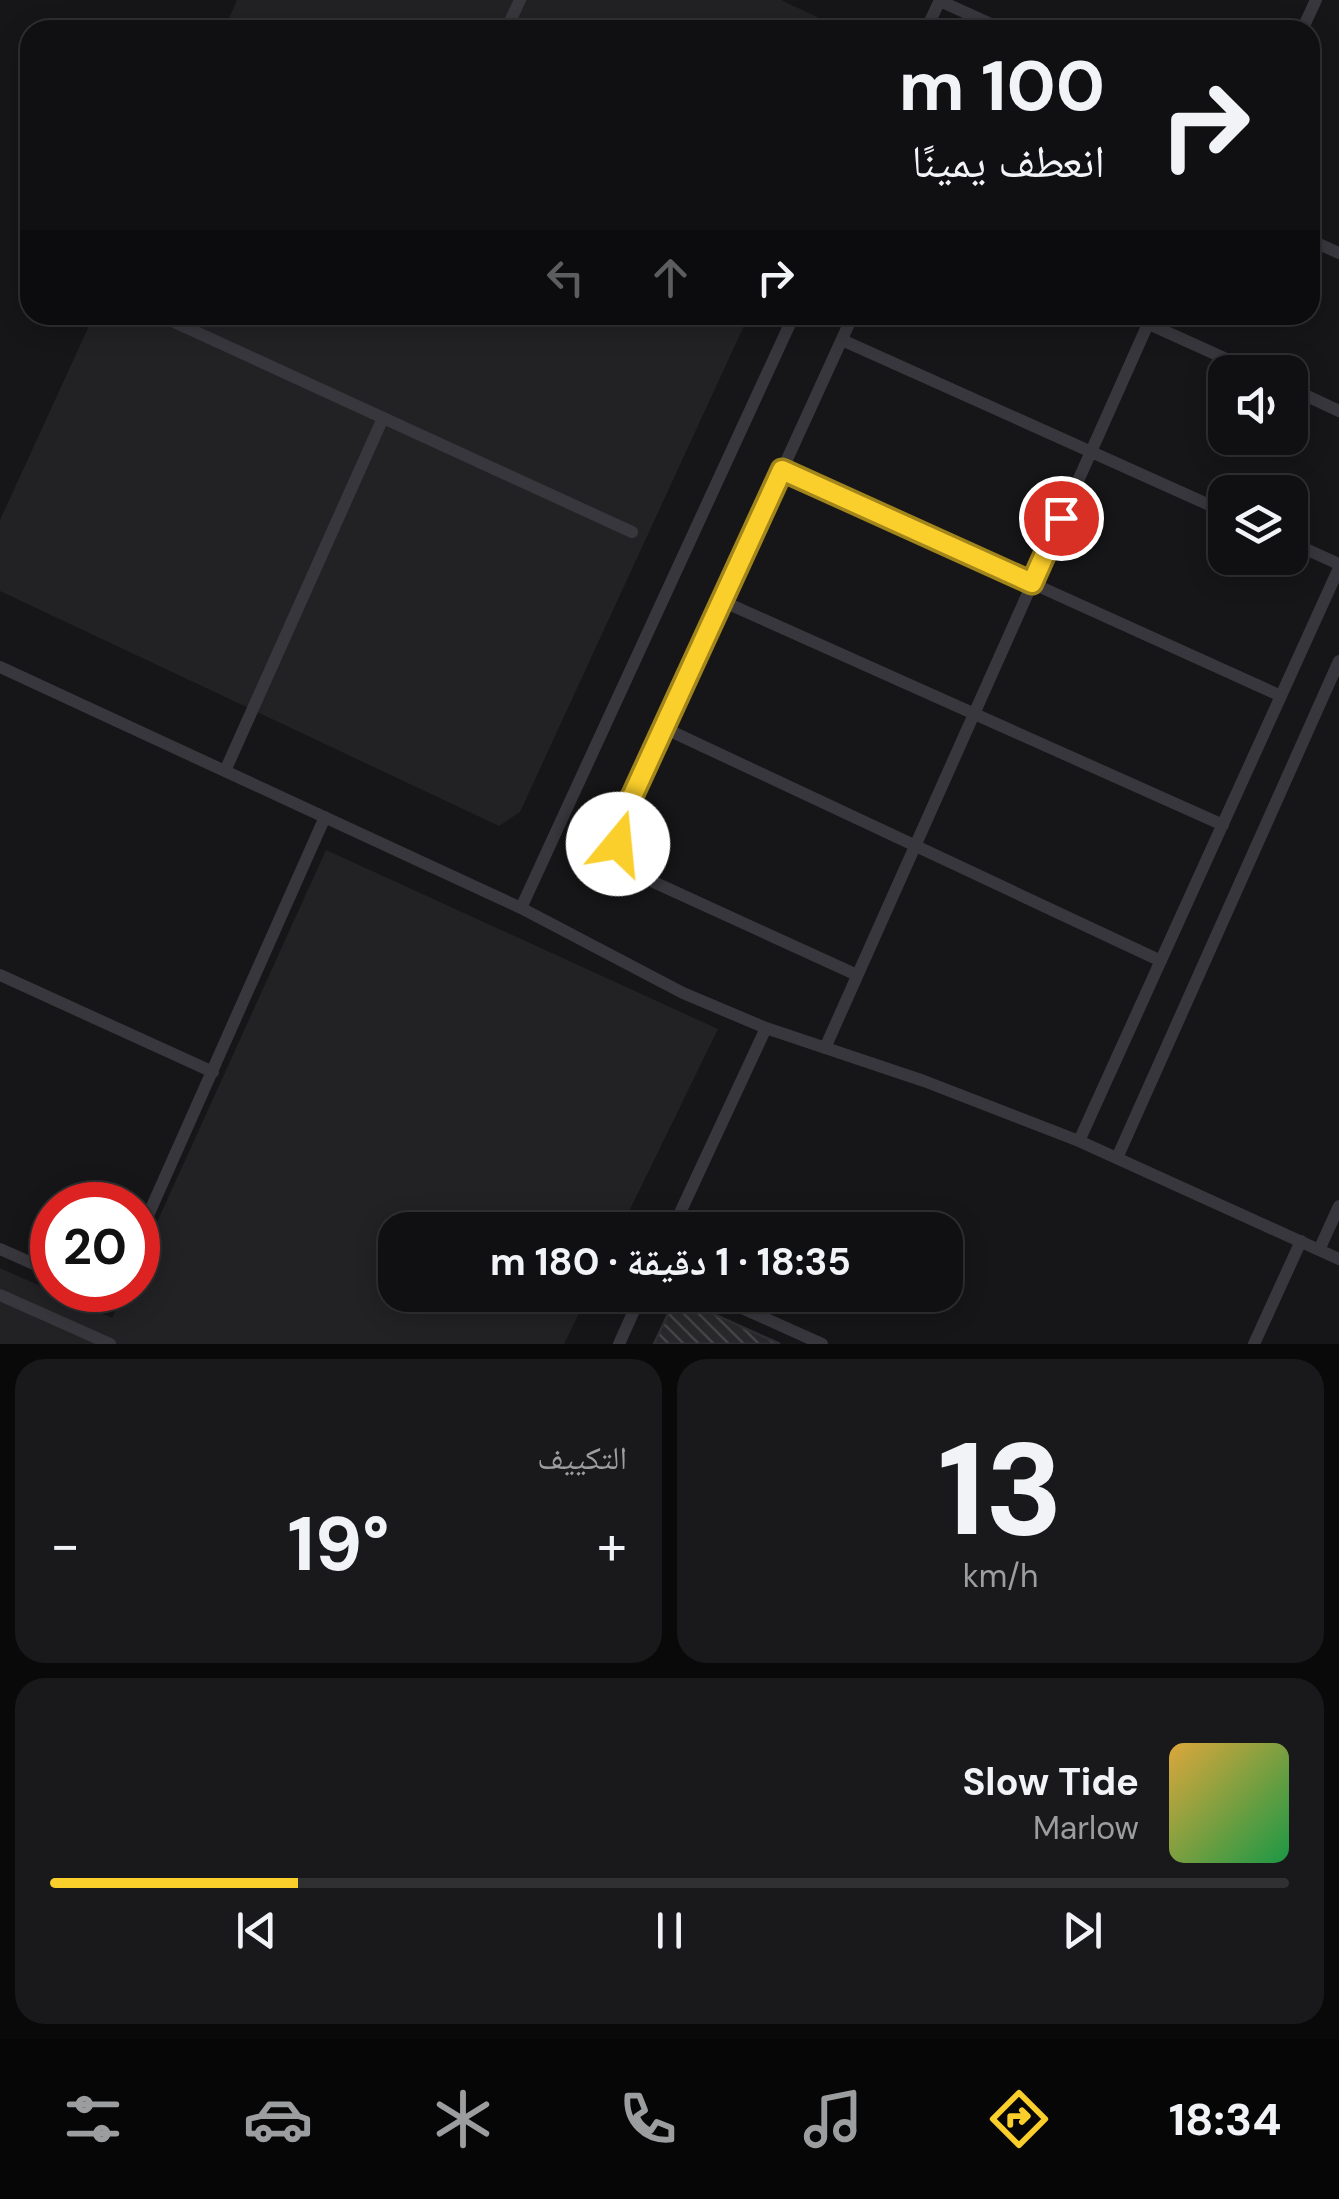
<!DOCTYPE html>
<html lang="ar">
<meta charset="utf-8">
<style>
:root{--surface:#101012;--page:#19191b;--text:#f1f3f6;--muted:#9c9d9f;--line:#303032;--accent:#face2b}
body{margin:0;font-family:"DM Sans","Noto Naskh Arabic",sans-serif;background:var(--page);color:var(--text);direction:rtl;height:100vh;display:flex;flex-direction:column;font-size:38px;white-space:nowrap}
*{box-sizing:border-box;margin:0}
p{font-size:32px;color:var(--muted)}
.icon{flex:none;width:55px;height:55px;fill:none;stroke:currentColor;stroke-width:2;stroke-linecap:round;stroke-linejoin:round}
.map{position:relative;height:1344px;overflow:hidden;direction:ltr}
.details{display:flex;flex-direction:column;gap:15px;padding:15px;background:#09090a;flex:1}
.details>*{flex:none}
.hud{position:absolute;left:20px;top:20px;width:1300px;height:305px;border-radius:30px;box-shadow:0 5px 25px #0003,0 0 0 2px var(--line);direction:rtl;background:#101012;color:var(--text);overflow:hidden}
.tools{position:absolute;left:1208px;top:355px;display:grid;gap:20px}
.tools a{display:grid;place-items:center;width:100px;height:100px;border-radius:20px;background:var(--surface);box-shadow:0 5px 25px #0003,0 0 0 2px var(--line);font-size:50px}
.speed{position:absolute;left:30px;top:1182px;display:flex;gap:20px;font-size:50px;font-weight:700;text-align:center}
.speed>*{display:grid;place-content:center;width:130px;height:130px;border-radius:50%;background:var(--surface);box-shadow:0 5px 25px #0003,0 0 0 2px var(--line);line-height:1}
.speed .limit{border:15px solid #d22;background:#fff;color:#111}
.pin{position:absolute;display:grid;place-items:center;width:85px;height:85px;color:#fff;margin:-42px;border:5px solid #fff;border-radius:50%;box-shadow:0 2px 10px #0007}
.me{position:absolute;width:110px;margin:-55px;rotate:17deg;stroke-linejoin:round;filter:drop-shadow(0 0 8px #0008)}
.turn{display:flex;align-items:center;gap:35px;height:210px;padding:0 50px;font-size:45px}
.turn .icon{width:130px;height:130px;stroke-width:2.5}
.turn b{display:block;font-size:70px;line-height:85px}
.lanes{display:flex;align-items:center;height:95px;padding:0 50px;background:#0003;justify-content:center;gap:50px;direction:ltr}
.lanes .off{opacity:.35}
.big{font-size:75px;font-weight:700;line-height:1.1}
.details .card{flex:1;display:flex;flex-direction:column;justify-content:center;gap:15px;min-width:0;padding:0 35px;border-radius:30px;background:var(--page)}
.details .dial{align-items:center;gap:0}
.dial b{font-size:130px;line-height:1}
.song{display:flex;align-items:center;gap:30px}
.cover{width:120px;height:120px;border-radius:15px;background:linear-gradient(135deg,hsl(40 70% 55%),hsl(140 70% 35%))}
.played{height:10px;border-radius:5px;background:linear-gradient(90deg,var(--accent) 20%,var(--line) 20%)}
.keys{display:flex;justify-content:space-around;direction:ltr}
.heat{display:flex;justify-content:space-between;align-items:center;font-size:55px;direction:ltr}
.details .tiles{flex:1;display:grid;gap:15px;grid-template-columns:1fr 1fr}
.card:last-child{grid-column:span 2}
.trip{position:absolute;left:378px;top:1212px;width:585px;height:100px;border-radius:30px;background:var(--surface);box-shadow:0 5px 25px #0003,0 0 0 2px var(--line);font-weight:700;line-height:100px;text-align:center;direction:rtl}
.tab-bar{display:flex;height:160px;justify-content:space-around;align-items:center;background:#060607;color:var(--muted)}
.tab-bar .icon{width:70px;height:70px}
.tab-bar .active{color:var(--accent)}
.tab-bar b{font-size:45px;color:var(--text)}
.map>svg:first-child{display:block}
.built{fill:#222225}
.building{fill:url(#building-back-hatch);stroke:#303034;stroke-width:2.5}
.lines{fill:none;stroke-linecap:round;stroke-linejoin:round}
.service{stroke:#37373d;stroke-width:12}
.route-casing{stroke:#a2861c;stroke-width:25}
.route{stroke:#face2b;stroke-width:18}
</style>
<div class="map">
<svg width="1339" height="1344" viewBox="0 0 1339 1344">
<defs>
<pattern id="building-back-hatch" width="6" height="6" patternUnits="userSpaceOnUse" patternTransform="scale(2.5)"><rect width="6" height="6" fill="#29292c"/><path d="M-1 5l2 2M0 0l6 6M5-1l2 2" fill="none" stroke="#454548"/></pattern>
</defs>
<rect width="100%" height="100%" fill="#161618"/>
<path class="built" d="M237,0H781L845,30H224Z
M94,315H749L520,812L499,826L0,591V520Z
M326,850L718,1029L620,1230H395V1295H588L564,1344H0V1268L112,1318L126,1290H138V1264Z"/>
<path class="building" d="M676,1297L780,1344H654Z"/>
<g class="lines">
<path class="service" d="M940,1L1004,30
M506,30L520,0
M926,30L940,0
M1302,30L1316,0
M1310,240L1339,253
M159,315L632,532
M853,315L625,814C612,843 621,863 647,879L857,975
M1129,315L1255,372
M842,340L1225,512
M1290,388L1339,411
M782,470L1281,696
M1290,542L1339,564
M722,601L1223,825
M0,667L521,908L683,993L766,1028L924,1081L1079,1141L1339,1259
M664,728L1161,961
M225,771L383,418
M521,908L794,315
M0,975L213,1072
M825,1048L1152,315
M1079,1141L1339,568
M1117,1158L1339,661
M672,1230L766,1028
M138,1238L325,817
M0,1249L52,1272
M1319,1250L1339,1206
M0,1295L110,1344
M713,1295L822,1344
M619,1344L641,1295
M1254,1344L1301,1241"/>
</g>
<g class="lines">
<g class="route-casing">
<path id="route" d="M618,844V829L624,814L782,470L1032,583L1061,518"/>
</g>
<use href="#route" class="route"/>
</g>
</svg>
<div class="tools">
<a><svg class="icon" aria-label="sound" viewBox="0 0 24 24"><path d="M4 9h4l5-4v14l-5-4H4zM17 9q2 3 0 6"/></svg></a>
<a><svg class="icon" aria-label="layers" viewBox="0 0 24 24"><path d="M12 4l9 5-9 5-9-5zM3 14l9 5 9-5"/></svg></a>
</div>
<div class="speed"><div class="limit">20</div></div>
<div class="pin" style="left:1061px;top:518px;background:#d93025"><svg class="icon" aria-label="arrive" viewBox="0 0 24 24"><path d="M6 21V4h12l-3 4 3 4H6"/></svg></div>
<svg class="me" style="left:618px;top:844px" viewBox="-20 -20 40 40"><circle r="19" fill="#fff"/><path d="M0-13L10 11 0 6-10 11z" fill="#face2b"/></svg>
<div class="trip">18:35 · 1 دقيقة · 180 m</div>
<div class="hud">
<div class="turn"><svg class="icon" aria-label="right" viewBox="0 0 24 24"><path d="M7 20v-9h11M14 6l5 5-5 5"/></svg><div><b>100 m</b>انعطف يمينًا</div></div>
<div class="lanes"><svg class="icon off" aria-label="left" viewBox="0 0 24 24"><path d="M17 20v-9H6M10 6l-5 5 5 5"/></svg><svg class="icon off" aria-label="ahead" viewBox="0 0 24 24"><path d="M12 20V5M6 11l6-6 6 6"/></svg><svg class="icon" aria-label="right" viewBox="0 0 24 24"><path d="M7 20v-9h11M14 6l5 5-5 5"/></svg></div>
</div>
</div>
<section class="details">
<div class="tiles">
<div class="card dial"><b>13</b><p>km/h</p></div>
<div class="card"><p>التكييف</p>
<div class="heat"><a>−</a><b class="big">19°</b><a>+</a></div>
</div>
<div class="card">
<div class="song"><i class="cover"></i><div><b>Slow Tide</b><p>Marlow</p></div></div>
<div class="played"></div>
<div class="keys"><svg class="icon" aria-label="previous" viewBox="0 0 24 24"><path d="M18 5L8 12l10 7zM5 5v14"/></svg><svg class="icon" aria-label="pause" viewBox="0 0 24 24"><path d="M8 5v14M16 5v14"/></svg><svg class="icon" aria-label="next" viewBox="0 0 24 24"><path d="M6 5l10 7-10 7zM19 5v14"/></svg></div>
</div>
</div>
</section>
<nav class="tab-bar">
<b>18:34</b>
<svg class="icon active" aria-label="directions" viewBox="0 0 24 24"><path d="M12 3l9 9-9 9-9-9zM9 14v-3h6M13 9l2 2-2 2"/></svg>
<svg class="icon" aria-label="music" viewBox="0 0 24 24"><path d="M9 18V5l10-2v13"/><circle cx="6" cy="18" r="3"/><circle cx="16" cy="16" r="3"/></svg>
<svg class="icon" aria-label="phone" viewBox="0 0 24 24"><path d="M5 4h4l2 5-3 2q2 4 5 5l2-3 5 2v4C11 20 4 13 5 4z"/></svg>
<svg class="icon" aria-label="climate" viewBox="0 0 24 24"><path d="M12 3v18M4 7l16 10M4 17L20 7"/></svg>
<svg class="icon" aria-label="car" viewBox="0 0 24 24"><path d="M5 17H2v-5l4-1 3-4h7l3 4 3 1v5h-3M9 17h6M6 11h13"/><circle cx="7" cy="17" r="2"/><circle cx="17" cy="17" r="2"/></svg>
<svg class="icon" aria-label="filters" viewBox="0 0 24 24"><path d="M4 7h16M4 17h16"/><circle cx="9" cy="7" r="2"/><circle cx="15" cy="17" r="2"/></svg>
</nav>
